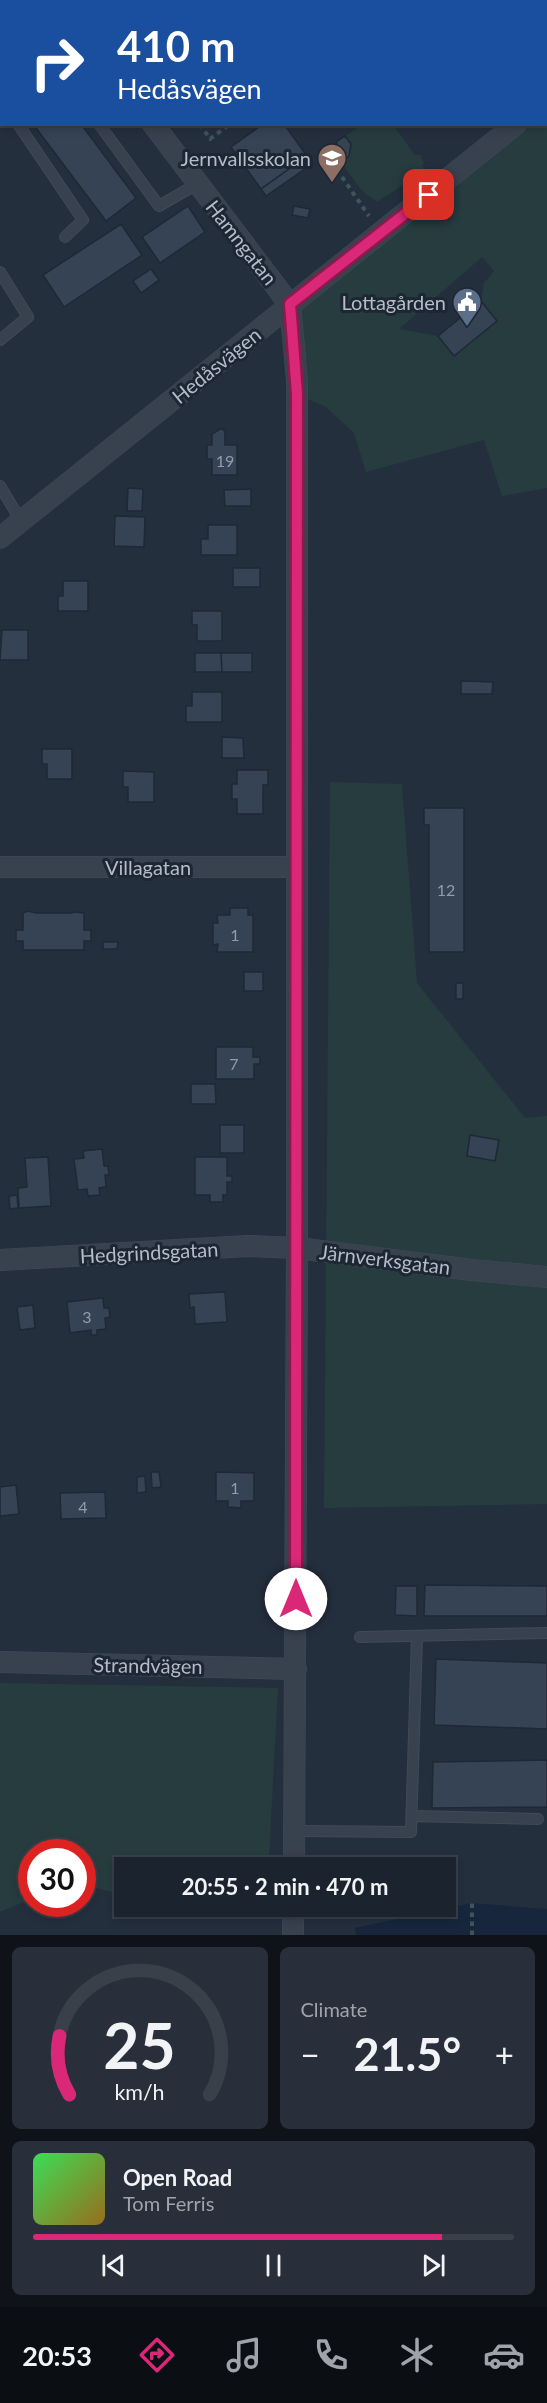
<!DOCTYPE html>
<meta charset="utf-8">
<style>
:root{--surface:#1b232e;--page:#282f3a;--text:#f1f3f6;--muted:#a0a4aa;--line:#39404a;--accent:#db2777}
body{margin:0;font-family:Lato,sans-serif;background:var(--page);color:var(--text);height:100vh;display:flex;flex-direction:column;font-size:22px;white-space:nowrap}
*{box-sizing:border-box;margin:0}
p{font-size:20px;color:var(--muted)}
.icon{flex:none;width:33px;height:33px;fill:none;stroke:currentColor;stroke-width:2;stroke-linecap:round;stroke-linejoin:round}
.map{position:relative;height:1935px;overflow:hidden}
.details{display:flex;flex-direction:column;gap:12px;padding:12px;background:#0f1319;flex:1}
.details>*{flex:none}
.hud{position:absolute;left:0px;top:0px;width:548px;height:126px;box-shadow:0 3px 9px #0003,0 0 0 2px var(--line);background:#1a4fa0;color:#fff;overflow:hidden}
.speed{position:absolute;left:18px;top:1839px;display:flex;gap:12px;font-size:30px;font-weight:700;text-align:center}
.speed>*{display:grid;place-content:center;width:78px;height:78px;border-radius:50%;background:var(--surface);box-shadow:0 3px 9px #0003,0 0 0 2px var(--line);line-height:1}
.speed .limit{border:9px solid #d22;background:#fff;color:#111}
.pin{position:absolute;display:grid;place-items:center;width:51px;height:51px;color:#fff;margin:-26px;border-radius:12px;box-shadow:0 3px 9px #0006}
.me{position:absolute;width:66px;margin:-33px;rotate:0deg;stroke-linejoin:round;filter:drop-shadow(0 0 4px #0008)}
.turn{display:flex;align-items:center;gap:21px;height:126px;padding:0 18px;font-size:27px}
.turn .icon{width:78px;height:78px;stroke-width:2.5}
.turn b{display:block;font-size:42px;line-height:51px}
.big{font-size:45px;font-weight:700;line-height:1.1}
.details .tile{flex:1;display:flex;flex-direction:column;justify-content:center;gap:9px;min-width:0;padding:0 21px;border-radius:9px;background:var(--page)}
.details .dial{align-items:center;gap:0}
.dial svg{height:156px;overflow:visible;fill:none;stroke:var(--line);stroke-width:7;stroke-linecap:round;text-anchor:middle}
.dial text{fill:var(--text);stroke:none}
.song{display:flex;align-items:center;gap:18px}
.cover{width:72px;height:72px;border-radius:9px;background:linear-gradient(135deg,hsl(130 70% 55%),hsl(40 70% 35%))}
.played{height:6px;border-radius:3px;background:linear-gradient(90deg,var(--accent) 85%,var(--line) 85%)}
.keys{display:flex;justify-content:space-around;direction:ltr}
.heat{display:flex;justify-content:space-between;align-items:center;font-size:33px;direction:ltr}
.details .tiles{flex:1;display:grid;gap:12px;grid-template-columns:1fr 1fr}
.tile:last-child{grid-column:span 2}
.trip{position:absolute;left:114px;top:1857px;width:342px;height:60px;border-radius:0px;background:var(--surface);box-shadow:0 3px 9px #0003,0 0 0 2px var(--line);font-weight:700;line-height:60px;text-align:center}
.menu{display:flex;height:96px;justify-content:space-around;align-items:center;background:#0b0e12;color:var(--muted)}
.menu .icon{width:42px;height:42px}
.menu .active{color:var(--accent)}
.menu b{font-size:27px;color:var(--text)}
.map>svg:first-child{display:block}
.green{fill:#263c3f;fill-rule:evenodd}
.water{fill:#17263c}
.building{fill:#364354;stroke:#1f2835;stroke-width:1.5}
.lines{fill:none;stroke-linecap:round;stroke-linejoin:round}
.service-casing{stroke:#414a57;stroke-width:12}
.minor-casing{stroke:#414a57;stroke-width:22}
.path{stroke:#3f5557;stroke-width:4;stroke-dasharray:4.5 4.5;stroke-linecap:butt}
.service{stroke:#38414e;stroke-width:10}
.minor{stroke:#38414e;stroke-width:21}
.route-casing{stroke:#8e194d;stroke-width:15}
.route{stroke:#db2777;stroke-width:10}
.labels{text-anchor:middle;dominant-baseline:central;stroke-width:6;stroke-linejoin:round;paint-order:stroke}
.number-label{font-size:16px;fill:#929caa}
.poi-label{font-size:20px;fill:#b4bcc9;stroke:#1d2633;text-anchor:end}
.street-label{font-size:20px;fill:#b4bcc9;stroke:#1d2633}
</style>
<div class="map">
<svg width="547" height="1935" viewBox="0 0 547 1935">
<rect width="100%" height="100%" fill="#242f3e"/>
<path class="green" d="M478,0H547V488L502,496L484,440L366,472L354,433L326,407L297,394L290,305L516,125L546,124V2ZM482,257L494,271L484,283L481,301L497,321L454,355L438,336L399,329Z
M362,125H393L415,155H420L424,163L422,166L425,171L377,202L361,190L341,162L349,156L351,144L345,136Z
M330,782L402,784L417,983L525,1118L547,1116V1504L324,1508Z
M0,1683L278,1688L269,1859L212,1867L124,1868V1893L111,1892L83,1884L82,1852H32L31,1899L0,1912Z"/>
<path class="water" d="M472,1903L547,1909V1935H356L355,1928Z"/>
<path class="building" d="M33,124H81L136,198L106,221Z
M263,124H284L307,156L261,189L231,147Z
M345,136L351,144L349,156L341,162L335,154L337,141Z
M307,156L312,164L266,196L261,189Z
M188,206L205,232L160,263L142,237Z
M294,206L310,209L308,218L292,215Z
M121,224L142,255L64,307L43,275Z
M151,269L159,280L141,293L133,281Z
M481,301L497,321L454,356L438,336Z
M222,428L225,432V445H237V475H212V459H207V445H212V434Z
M128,488L143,489L142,511H127Z
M251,489V506H225L224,490Z
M115,516L145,517L144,547L114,546Z
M208,525H237V555H201V539H208Z
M233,568H260V587H233Z
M63,581H88V611H58V596H63Z
M192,611H222V641H197V625H192Z
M2,630H28V660H0Z
M195,653H221L222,672H195Z
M221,653H252V672H222Z
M461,681L493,682L492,694H461Z
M192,692H222V722H186V706H192Z
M222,737L243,738L244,758H222Z
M42,749H72V779H47V764H42Z
M237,770H268V785H263V814H237V799H232V784H237Z
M123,771L154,772V802H128V787H123Z
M424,808H464V952H429V825H424Z
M230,908H248V915H253V952H217L218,944L213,945V923H218L217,915H230Z
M28,911L36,913H72L73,912L84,913V930H91V941H84V950H23V941H16V930H23V913Z
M103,942H118L117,949H103Z
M244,972H263V991H244Z
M456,983H463V999H456Z
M216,1047H253V1057H260V1064H254V1079H216Z
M191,1084H215L216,1104H191Z
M220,1125H244V1153H220Z
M470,1135L499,1140L495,1161L467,1156Z
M102,1149L104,1166H108L109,1175H105L106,1187L99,1188L100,1195L88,1196L87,1189L78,1190L74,1159L84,1158L83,1151Z
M48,1157L51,1206L19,1208L18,1188L27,1187L25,1158Z
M195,1157H227V1176H232V1182H227V1195H223V1202H210V1195H195Z
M17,1195L18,1208L10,1209L9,1196Z
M225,1292L227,1322L195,1324L194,1307L190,1308L189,1294Z
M103,1298L104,1308H109L110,1317L105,1318L106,1329L97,1330V1335H91V1330L70,1333L67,1302Z
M33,1305L35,1328L20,1330L17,1307Z
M151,1472H159L161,1487L152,1488Z
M216,1472L254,1473V1501H241V1508L228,1507V1501H216Z
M145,1476L146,1492L137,1493V1477Z
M16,1485L19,1514L0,1516V1487Z
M105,1492L106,1518L61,1519L60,1493Z
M425,1585L547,1586V1616H424Z
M396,1586H417V1616L395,1615Z
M436,1659L547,1663V1729L434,1725Z
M547,1760V1807L432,1808L433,1762Z"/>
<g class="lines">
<g class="service-casing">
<path id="service" d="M546,24H547
M0,78L2,77
M0,97L2,99
M18,124L83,220L65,237
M99,124L159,206L197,184
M0,272L28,317L0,340
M0,486L21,521
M360,1637L547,1633
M412,1816L538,1819
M294,1831L411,1832L417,1636"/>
</g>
<g class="minor-casing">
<path id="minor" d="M60,0L61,2
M153,124L290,305L297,380V1248L294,1868
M0,538L516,124
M0,867H296
M0,1260L248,1246L297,1248L472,1270L547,1277
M0,1662L296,1669
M293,1935V1906"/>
</g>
<path class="path" d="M111,0L112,2
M390,0L392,2
M205,2L207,0
M546,100L547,99
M200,124L210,139L230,124
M342,177L369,216
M472,1935V1903"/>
<use href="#service" class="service"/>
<use href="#minor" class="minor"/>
</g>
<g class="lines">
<g class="route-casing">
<path id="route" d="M296,1599L297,394L290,304L429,195"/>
</g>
<use href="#route" class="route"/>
</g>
<defs>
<g id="school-pin" transform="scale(1.5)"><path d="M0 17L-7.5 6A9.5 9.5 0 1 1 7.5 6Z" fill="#8d6e63" stroke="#1d2633"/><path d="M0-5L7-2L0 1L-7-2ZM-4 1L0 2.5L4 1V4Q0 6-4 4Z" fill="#fff"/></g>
<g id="civic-pin" transform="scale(1.5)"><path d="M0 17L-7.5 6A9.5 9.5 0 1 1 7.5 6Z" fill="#5c6f8a" stroke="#1d2633"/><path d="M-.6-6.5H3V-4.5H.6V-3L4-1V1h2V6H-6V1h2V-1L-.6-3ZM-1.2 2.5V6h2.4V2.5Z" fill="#fff"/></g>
</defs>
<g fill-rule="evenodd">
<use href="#school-pin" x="332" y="158"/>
<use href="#civic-pin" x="467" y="302"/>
</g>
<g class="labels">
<g class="number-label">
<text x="225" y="460">19</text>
<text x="446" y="889">12</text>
<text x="235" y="934">1</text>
<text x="234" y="1063">7</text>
<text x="87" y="1316">3</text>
<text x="235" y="1487">1</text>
<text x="83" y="1506">4</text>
</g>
<g class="poi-label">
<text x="311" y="158">Jernvallsskolan</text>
<text x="446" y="302">Lottagården</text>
</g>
<g class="street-label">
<text transform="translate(242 242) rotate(52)">Hamngatan</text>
<text transform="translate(216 365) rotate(-39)">Hedåsvägen</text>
<text x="148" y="867">Villagatan</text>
<text transform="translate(149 1252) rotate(-3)">Hedgrindsgatan</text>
<text transform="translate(385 1259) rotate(7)">Järnverksgatan</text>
<text transform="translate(148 1665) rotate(1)">Strandvägen</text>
</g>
</g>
</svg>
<div class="speed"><div class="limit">30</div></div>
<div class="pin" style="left:429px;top:195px;background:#d93025"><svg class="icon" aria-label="arrive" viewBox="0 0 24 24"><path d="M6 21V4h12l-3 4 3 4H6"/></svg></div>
<svg class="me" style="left:296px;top:1599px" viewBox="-20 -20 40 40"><circle r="19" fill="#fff"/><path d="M0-13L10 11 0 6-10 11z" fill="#db2777"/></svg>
<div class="trip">20:55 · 2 min · 470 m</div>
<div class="hud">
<div class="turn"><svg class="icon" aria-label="right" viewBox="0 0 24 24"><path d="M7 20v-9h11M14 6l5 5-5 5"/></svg><div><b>410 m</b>Hedåsvägen</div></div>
</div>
</div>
<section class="details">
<div class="tiles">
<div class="tile dial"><svg viewBox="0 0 100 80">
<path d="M14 69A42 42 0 1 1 86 69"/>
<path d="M14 69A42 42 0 0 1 9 39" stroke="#db2777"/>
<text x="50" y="56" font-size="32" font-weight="700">25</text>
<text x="50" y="72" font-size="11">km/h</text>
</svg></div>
<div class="tile"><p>Climate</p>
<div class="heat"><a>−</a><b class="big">21.5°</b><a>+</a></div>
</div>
<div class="tile">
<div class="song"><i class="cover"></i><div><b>Open Road</b><p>Tom Ferris</p></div></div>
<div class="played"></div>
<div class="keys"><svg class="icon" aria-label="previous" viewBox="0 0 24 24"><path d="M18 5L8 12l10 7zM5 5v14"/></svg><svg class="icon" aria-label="pause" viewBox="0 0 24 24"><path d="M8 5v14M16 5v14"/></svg><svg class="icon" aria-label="next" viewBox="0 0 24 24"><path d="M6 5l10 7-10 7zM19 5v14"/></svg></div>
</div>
</div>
</section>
<nav class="menu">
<b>20:53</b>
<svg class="icon active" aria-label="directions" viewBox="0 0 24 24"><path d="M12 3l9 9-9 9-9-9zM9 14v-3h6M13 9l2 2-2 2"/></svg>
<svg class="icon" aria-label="music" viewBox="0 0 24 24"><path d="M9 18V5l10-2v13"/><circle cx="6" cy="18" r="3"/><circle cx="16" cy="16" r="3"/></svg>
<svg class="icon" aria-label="phone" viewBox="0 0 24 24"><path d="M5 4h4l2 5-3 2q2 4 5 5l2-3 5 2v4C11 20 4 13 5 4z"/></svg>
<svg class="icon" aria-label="climate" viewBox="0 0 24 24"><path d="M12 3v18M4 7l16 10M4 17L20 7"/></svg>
<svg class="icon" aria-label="car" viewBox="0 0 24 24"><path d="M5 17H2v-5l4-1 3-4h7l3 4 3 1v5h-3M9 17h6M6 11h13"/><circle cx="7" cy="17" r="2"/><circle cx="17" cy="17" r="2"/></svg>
</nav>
